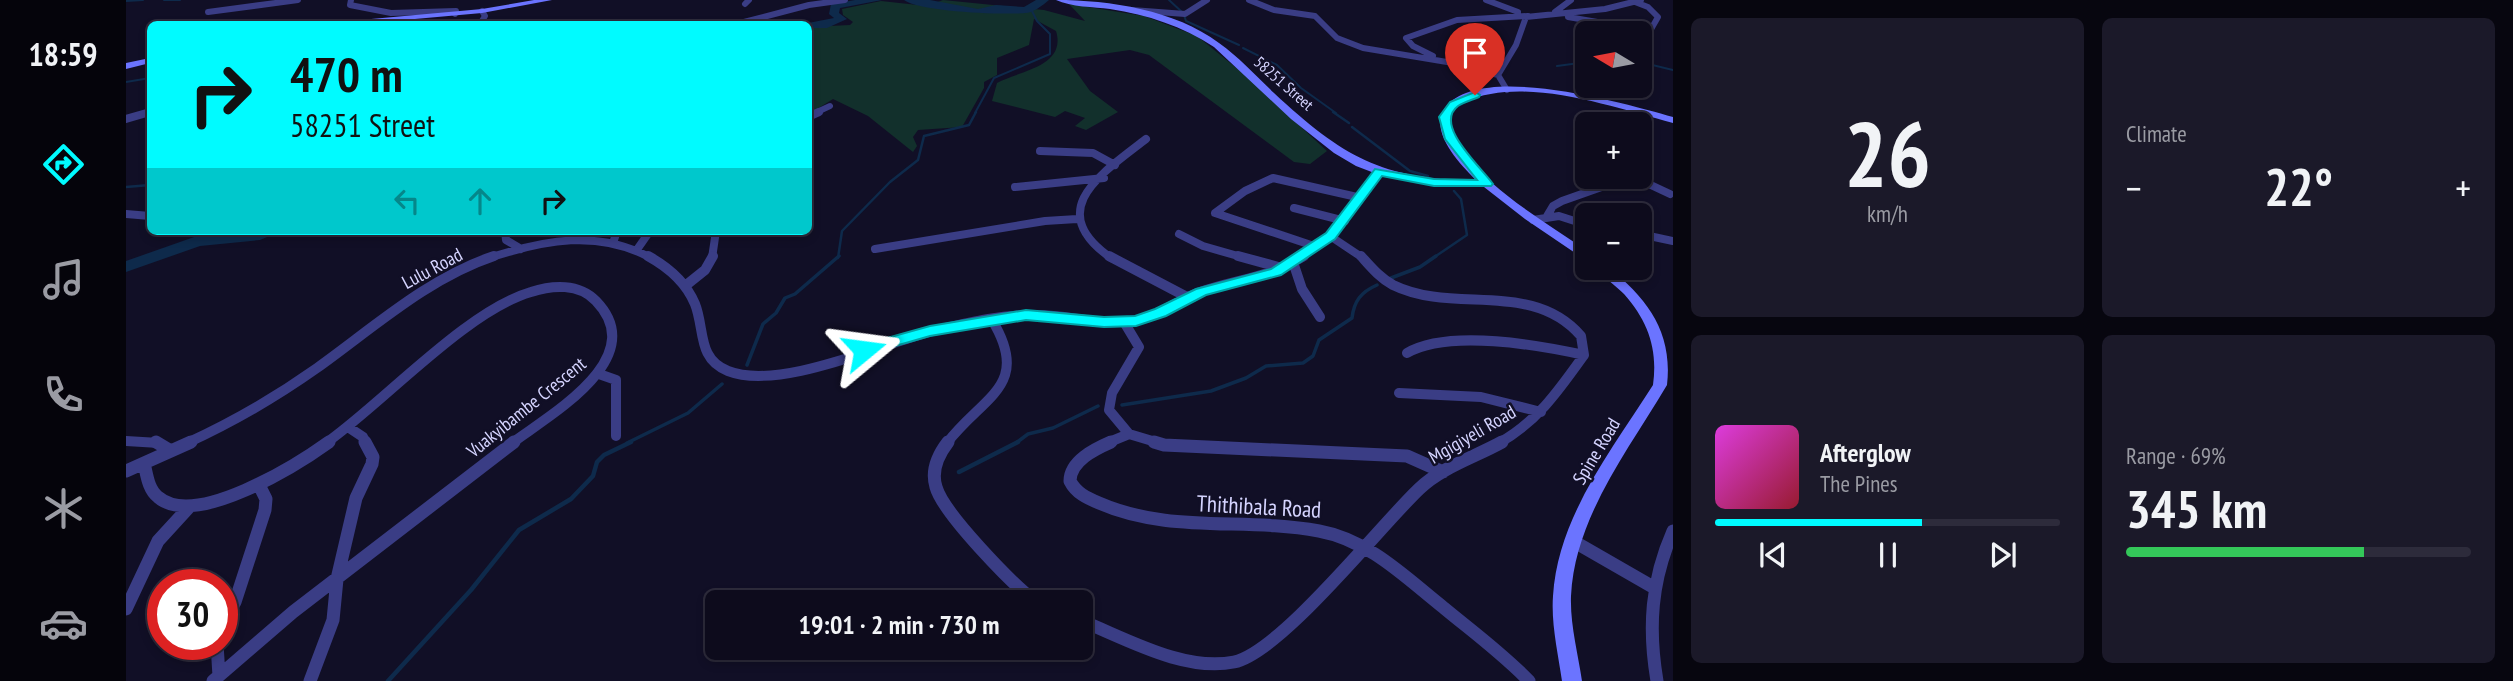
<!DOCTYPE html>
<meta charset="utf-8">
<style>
:root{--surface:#0d0b1c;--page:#1b1929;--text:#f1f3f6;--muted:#9a9ba3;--line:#2d2b3b;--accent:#00fbff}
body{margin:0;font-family:"PT Sans Narrow",sans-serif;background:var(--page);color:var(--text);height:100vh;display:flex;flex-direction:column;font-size:26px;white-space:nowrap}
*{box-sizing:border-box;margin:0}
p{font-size:23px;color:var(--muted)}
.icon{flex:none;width:38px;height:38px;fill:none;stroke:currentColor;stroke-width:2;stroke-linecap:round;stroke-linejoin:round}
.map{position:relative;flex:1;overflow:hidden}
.panel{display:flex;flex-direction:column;gap:18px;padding:18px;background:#07060f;width:840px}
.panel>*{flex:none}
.banner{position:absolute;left:21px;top:21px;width:665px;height:214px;border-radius:10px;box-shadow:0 4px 10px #0003,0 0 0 2px var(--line);background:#00fbff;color:#111;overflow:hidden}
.needle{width:46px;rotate:280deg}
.fabs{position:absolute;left:1449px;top:21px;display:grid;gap:14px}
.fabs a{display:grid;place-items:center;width:77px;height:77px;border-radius:10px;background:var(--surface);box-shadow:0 4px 10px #0003,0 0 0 2px var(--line);font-size:35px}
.speed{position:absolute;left:21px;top:569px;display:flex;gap:14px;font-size:35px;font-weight:700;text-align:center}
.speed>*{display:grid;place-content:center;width:91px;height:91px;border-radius:50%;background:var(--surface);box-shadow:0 4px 10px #0003,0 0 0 2px var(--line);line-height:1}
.speed .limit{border:10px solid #d22;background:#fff;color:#111}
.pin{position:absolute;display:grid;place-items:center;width:60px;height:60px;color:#fff;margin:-72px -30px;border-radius:50% 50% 50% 0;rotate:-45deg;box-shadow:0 0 7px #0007}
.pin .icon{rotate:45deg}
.me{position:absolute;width:77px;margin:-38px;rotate:74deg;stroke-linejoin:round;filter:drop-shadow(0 0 5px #0008)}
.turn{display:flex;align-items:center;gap:24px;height:147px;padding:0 28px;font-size:32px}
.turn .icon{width:91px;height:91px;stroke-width:2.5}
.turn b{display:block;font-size:49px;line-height:60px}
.lanes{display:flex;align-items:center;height:66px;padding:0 28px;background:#0003;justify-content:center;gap:35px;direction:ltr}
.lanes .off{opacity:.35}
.big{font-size:52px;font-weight:800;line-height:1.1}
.panel .card{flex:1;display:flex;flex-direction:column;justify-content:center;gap:10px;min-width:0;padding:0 24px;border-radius:10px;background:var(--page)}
.panel .dial{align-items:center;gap:0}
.dial b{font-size:91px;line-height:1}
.song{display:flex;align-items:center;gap:21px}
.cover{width:84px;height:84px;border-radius:10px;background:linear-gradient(135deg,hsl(300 70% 55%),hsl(350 70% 35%))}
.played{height:7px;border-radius:4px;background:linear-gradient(90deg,var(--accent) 60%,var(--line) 60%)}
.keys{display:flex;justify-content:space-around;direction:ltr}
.heat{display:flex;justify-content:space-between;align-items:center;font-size:38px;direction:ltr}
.charge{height:10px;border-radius:5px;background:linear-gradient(90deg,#34c759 69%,var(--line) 0)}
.panel .tiles{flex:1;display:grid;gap:18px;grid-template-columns:repeat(2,1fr)}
.trip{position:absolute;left:579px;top:590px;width:388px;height:70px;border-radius:10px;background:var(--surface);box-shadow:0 4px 10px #0003,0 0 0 2px var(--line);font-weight:800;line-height:70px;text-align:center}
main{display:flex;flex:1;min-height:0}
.menu{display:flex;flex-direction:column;width:126px;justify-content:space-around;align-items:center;background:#05040b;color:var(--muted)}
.menu .icon{width:49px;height:49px}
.menu .current{color:var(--accent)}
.menu b{font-size:32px;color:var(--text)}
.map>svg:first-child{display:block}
.green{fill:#12302c}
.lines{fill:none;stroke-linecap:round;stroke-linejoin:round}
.stream-far3{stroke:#0e2a4b;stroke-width:2}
.stream-far2{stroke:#0e2a4b;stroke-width:2.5}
.stream-far1{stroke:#0e2a4b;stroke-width:3.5}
.stream{stroke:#0e2a4b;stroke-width:4.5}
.river{fill:#0e2a4b;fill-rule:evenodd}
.street-far3{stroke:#3a3d85;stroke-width:6}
.street-far2{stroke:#3a3d85;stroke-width:8}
.street-far1{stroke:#3a3d85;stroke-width:10}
.street{stroke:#3a3d85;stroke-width:13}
.secondary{fill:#6b74ff;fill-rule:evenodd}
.route{fill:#00fbff;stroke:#00a3a6;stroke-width:2}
.labels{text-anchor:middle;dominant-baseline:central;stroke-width:5;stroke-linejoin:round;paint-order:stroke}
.far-street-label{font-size:16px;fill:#d5d4ff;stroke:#110f26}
.street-label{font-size:19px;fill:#d5d4ff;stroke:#110f26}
.near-street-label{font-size:23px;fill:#d5d4ff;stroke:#110f26}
</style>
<main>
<nav class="menu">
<b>18:59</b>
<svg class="icon current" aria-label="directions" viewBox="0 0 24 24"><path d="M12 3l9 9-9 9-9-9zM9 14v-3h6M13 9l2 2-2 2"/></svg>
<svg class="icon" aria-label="music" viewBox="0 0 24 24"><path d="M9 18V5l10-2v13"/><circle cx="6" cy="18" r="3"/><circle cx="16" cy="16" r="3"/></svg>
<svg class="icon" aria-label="phone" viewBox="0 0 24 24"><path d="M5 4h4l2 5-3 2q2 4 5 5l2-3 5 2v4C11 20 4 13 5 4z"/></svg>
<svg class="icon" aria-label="climate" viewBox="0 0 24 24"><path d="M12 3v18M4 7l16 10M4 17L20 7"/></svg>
<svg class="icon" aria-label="car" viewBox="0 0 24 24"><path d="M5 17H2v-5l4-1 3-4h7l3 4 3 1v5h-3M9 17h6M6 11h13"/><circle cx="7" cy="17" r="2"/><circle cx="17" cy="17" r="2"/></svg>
</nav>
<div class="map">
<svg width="1547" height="681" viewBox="0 0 1547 681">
<rect width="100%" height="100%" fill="#110f26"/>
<path class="green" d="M817,0L918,10L959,21L943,4L1018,16L1071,36L1119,75L1201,151L1184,164L1168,162L1023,55L1004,50L941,59L964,91L992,112L960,130L949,126L959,118L939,111L929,117L866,101L871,83C892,71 941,67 930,31L908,19L903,45L871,58V75L858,82V88L836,127L792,130L787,137L791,146L787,152L742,116L707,99L683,114V27L724,25L727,22L717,15L716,9L755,1L801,6Z"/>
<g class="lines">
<path class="stream-far3" d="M38,0H54
M1043,0L1056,12
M0,1L17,0
M1058,15L1060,21L1113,45
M1117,48L1151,65L1175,88L1210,113
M1514,62L1547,70
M1431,66L1461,62
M0,82L24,78
M849,113L868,78L924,54V34L911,21L904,7"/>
<path class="stream-far2" d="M1207,112L1223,123
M1226,127L1284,171L1302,176
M0,187L24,185
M712,258L716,231L764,182L792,160L798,136L843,125L850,112
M1307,258L1341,235L1335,199L1328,191"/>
<path class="stream-far1" d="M1265,278L1294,267L1310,256
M621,365L637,324L650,313L659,298L669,294L713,256
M996,405L1085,391L1120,378L1140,366L1177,363L1187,356L1193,340L1226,318C1228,301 1235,292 1251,285
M501,443L562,413L596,384
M890,443L902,434L927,428L972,406"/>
<path class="stream" d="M833,472L892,442
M262,681L345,590L393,530L445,499L467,476L471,462L478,455L505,442"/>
<path class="river" d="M729,0H756L714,8L713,13L721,19L701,28H682V24H677L708,18L703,14L705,4Z
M778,0H804L852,9L870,5L898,7L910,0H923C917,5 907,13 899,13C876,15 795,12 778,0Z
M634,21L651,24H629Z
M124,231H155L134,240L74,246L0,272V261L71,236Z"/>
<path class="street-far3" d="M225,0L224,5L265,13L330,11L329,14
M1123,0L1148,10L1189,16L1211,38L1237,48L1333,64L1372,75
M1360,0L1392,12
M619,4L623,0
M1006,10L1059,14L1081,0
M82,12L172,0
M1429,12L1445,0
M1442,17L1524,31L1532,17L1522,7L1509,2
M618,22L683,5L719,0
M354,24L359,16L356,11
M1307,56L1287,46L1280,38L1331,20L1402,16
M1381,90L1372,75L1390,45L1400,17L1479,9L1515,0
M19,113L24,112
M689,113L704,106"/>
<path class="street-far2" d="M682,117L693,112
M0,119L24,112
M914,151L967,153L989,165
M889,187L978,178
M1168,208L1219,221
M0,214L24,216
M1421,216L1427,206L1436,201L1501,178L1512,179L1544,194
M1407,220L1433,216L1461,225
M379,231L380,240L395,249
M487,231L490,234L487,243
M1053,234L1077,246L1119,258
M1514,234L1547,241
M1204,236L1237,258
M1191,247L1089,213L1119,191L1147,178L1231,197
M749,249L919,221L951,219
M510,251L524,231
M363,258C418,240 472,229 525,258
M586,258L590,231
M985,258C917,210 975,174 1020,139
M1176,258L1214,226L1254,171"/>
<path class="street-far1" d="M522,256C542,267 560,282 569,304C579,329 571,359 602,371C653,391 753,345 807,331C841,323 876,314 911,315C945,315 978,327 1011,320C1034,316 1052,299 1074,292C1112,279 1142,278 1178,256
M983,256L1061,297
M1112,256L1156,268
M1235,256C1245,267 1254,278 1267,285C1328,315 1406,279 1455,336L1458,355C1433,390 1411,422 1373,443
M1167,262L1176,289L1194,317
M559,286L579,270L587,256
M998,322L1013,347L986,393L983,410L1003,434L1033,443
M1281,353C1322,329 1412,345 1458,355
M473,374L490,380V436
M1273,393L1355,397L1415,412
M222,427L237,437L240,443
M0,441L33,443
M61,443C107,422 150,397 191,368C247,328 302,278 368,256
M200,443C258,402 340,311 405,292C426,285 453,283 470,301C525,358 425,414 386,443
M821,443C857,396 906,386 866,320
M981,443L1003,434"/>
<path class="street" d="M30,442L45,451
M822,442C812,455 805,471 810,487C817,513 887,585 910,602
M985,442C969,449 944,461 944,481C950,493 961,498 973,503C1044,534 1118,517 1193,531C1243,540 1280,578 1318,608C1347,632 1377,654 1403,681
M1028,442L1038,445L1281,456L1317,472
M18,463C21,475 22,489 32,497C69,529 171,465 203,442
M0,471L65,442
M1447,541L1527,587
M0,609L32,541L64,506
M956,621C1001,639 1058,672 1108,662C1155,652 1253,527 1293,489C1316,467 1349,457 1376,442
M96,626L109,602L139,510L140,499L133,485
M91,644L93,676
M87,681L167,612L388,442
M184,681L207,620L211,579L230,498L246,464L247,457L239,442
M1531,681C1522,628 1525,581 1547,531"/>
<path class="secondary" d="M408,0H426L356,13L233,24H208L212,22L356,9Z
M930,0C984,0 1049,10 1093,43C1113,57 1130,76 1148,93C1217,157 1255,179 1351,181C1335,165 1302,132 1319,108C1353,61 1501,104 1547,117V123C1485,107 1399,75 1338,102C1315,113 1325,136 1337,151C1368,194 1419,221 1461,251V261L1399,219L1358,187L1281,181L1251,174L1230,166L1208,153L1165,119L1088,47C1056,26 1022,15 984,9C968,7 945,7 930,0Z
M24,58V63L0,69V63Z
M1470,268H1483C1522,299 1547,333 1541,385C1502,451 1449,517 1445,596C1444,625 1452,653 1456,681H1436C1432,653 1425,624 1427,596C1432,516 1486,450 1527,385C1532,349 1522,321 1498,294C1489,285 1477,277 1470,268Z"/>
</g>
<path class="route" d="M1349,92L1354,95L1353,97C1346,100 1338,102 1332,106C1307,125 1355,167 1367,184L1365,186H1308L1256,176L1209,239L1155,275L1080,295L1040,316L1010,326L978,327L900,320L804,336L738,355L730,350L732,346L804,326L900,310L978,317L1009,316L1029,309L1070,289L1145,269L1200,233L1249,169L1308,179L1351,180L1319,139L1313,117L1324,102Z"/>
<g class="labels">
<g class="far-street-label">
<text transform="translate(1158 83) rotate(41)">58251 Street</text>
</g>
<g class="street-label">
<text transform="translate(306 268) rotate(-28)">Lulu Road</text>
<text transform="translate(400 407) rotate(-39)">Vuakyibambe Crescent</text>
<text transform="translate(1346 434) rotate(-30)">Mgigiyeli Road</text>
<text transform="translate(1470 451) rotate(-59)">Spine Road</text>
</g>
<g class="near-street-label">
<text transform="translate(1133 506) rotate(3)">Thithibala Road</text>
</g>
</g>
</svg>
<div class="fabs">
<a><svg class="needle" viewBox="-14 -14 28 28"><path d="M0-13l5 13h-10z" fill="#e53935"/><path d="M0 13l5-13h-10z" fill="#9a9ba3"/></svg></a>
<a>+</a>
<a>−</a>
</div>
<div class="speed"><div class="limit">30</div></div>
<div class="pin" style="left:1349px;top:95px;background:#d93025"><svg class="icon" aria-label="arrive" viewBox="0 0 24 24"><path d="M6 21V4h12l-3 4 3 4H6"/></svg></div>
<svg class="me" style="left:738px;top:350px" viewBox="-20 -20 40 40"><path d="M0-17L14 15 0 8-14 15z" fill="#00fbff" stroke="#fff" stroke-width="4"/></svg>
<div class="trip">19:01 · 2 min · 730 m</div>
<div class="banner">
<div class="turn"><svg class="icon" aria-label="right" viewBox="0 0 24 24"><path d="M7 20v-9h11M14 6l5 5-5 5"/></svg><div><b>470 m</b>58251 Street</div></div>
<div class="lanes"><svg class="icon off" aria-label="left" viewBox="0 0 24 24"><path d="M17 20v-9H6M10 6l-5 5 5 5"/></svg><svg class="icon off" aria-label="ahead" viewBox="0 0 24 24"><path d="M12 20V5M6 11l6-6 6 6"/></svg><svg class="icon" aria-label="right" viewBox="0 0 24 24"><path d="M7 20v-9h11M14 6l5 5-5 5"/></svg></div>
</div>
</div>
<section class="panel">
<div class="tiles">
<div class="card dial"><b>26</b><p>km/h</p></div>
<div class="card"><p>Climate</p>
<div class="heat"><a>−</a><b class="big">22°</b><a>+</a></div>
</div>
<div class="card">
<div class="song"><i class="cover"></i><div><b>Afterglow</b><p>The Pines</p></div></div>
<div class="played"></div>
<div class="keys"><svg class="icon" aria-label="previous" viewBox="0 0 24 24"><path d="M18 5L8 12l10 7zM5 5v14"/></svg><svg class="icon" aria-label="pause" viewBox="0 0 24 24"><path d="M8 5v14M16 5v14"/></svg><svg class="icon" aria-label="next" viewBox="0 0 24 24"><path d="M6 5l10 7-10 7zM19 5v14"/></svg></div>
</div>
<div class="card"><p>Range · 69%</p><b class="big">345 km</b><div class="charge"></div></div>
</div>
</section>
</main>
